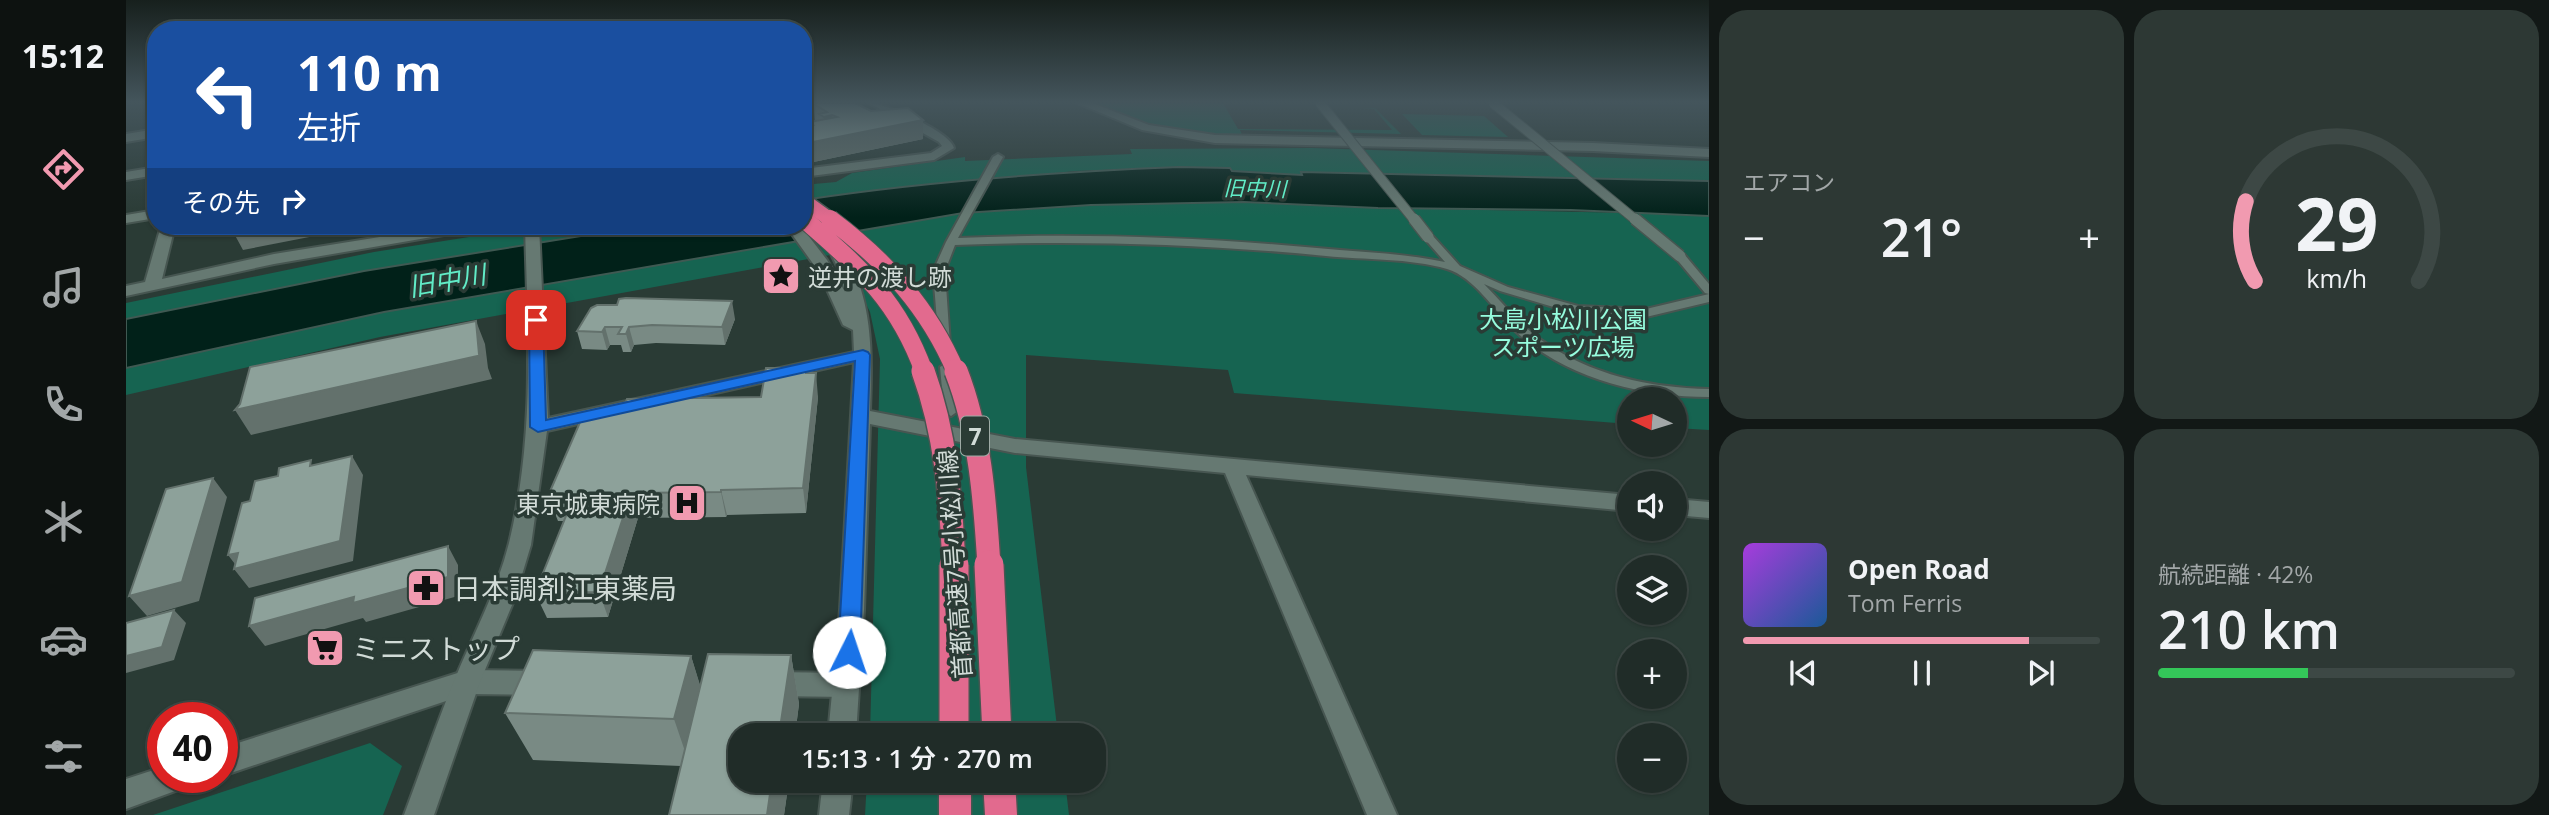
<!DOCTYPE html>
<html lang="ja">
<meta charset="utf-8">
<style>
:root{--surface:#202c28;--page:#2d3834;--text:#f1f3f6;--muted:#a2a7a8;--line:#3d4845;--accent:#f19ab0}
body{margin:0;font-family:"Open Sans","Noto Sans JP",sans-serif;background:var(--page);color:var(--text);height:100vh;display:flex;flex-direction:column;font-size:26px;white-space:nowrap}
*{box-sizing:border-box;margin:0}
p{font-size:23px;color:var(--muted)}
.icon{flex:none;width:38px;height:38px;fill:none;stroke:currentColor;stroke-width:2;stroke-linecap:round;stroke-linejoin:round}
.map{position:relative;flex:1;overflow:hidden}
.sheet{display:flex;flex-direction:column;gap:10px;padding:10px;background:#121816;width:840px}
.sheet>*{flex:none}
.top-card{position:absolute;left:21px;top:21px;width:665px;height:214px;border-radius:28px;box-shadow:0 2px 5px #0004,0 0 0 2px var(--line);background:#1a4fa0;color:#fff;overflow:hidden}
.needle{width:46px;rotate:274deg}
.tools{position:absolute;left:1491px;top:387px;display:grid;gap:14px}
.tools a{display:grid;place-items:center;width:70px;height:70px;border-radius:50%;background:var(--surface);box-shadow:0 2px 5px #0004,0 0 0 2px var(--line);font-size:35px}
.speed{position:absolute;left:21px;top:702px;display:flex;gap:14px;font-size:35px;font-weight:700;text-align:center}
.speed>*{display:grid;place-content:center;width:91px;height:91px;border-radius:50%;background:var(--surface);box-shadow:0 2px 5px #0004,0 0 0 2px var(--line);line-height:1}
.speed .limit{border:10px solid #d22;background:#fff;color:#111}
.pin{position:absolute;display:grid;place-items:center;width:60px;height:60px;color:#fff;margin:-30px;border-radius:14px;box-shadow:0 4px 10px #0006}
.me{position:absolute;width:77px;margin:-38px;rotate:4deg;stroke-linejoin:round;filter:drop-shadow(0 0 5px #0008)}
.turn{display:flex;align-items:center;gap:24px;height:147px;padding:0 35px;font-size:32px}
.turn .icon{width:91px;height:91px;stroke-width:2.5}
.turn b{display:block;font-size:49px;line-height:60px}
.then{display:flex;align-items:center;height:66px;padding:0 35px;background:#0003;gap:14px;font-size:26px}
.big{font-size:52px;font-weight:600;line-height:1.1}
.sheet .widget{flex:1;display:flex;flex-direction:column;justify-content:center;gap:10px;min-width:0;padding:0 24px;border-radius:28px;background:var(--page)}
.sheet .dial{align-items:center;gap:0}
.dial svg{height:182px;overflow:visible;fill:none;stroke:var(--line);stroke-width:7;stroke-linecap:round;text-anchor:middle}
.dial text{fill:var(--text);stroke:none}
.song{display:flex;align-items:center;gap:21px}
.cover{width:84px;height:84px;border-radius:10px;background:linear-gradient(135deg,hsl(280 70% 55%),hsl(210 70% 35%))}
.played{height:7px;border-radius:4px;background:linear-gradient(90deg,var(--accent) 80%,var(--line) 80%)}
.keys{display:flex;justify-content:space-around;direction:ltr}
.heat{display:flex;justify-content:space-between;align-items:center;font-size:38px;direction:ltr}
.charge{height:10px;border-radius:5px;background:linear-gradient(90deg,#34c759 42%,var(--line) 0)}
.sheet .tiles{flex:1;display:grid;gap:10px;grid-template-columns:repeat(2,1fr)}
.trip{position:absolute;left:602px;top:723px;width:378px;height:70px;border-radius:28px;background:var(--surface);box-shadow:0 2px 5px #0004,0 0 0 2px var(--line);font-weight:600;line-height:70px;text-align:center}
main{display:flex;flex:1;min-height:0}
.menu{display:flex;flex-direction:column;width:126px;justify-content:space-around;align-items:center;background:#0d1210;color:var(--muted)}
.menu .icon{width:49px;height:49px}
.menu .current{color:var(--accent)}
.menu b{font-size:32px;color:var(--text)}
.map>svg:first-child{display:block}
.green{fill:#166451}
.water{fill:#012119;stroke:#3f5952;stroke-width:2}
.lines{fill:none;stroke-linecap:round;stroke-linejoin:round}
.pedestrian-casing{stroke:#475651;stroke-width:4}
.minor-casing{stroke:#475651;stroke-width:4}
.tertiary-casing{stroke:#475651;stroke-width:4}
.motorway-casing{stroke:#475651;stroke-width:3}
.pedestrian{fill:#667972;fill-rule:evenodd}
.minor{fill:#667972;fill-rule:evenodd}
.tertiary{fill:#667972;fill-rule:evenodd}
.motorway{fill:#e26a8e;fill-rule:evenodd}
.pedestrian-bridge-far1-casing{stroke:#475651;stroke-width:11;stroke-linecap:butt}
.pedestrian-bridge-casing{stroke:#475651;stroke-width:14;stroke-linecap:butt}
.motorway-bridge-far3-casing{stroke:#475651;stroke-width:17;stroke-linecap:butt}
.motorway-bridge-far2-casing{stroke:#475651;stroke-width:20;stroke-linecap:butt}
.motorway-bridge-far1-casing{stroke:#475651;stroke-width:26;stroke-linecap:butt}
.motorway-bridge-casing{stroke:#475651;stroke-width:32;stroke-linecap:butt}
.pedestrian-bridge-far1{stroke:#667972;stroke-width:9}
.pedestrian-bridge{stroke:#667972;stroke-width:11}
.motorway-bridge-far3{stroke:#e26a8e;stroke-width:14}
.motorway-bridge-far2{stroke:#e26a8e;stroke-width:18}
.motorway-bridge-far1{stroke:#e26a8e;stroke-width:23}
.motorway-bridge{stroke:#e26a8e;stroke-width:29}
.wall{fill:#798a84}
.shaded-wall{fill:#63716c}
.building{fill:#8da19a;stroke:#63716c;stroke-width:2}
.route{fill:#1a73e8;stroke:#114b97;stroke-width:2}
.labels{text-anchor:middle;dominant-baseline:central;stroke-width:7;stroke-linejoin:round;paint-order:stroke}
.far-water-label{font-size:21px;font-style:italic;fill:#61ecc7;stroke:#2a3b35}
.shield{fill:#2a3b35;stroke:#9faba6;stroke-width:2}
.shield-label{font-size:23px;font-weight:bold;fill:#d1dbd7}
.poi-label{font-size:24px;fill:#d1dbd7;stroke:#2a3b35;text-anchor:start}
.park-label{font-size:24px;fill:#96fcdd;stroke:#2a3b35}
.street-label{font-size:24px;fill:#d1dbd7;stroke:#2a3b35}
.water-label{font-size:26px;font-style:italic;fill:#61ecc7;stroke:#2a3b35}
.near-poi-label{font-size:28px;fill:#d1dbd7;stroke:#2a3b35;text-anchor:start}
</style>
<main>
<nav class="menu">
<b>15:12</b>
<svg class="icon current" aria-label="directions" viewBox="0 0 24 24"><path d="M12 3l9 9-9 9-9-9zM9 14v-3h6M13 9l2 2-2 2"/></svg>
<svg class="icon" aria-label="music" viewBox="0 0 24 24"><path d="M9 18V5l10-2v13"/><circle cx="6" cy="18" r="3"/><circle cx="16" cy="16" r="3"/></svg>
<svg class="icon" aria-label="phone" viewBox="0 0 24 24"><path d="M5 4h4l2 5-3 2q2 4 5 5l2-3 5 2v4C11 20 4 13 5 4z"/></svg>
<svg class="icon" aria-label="climate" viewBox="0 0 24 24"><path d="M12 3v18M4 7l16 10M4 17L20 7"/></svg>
<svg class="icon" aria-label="car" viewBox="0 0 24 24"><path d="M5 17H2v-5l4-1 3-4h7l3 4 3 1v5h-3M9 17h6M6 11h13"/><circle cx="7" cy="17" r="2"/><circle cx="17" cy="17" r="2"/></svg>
<svg class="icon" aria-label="filters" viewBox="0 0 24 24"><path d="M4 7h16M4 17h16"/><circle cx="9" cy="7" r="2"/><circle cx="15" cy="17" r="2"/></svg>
</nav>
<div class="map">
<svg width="1583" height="815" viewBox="0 0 1583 815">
<rect width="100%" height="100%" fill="#2a3b35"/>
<path class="green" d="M968,103H1097L1112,129L1266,130L1248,109L1237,108H1249L1275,134L1114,130L1117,137C1063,135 1016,125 968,103Z
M1276,114L1358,116L1382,137L1296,135Z
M1186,148L1583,161V181L1176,172L1177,175L1053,167L949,171L677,200V185L710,182L726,173L839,157V161L1006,154L1004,149Z
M1118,202C1273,211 1428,209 1583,216V430L1549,428V399H1503V424L1108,393L1102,370L900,355V467L932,735H744L754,359L744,312L715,253L254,337L0,395V368L258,312L793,219C901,205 1010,203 1118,202Z
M413,226H517L238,271L0,319V303L248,252Z
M244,743L276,766L257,815H27Z
M741,780L939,781L943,815H739Z"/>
<path class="water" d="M1053,167L1104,168L1106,171L1176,175L1175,172L1583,181V216L1445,210L1252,208L1118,202L965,205L837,213L258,312L0,368V319L238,271L517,226H677V200C802,181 927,172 1053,167Z"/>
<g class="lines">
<g class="pedestrian-casing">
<path id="pedestrian" d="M872,154L877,157L832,238C952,233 1071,237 1191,248C1233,252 1277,253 1319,262L1297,237L1302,234L1306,235L1334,266L1382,287L1452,306L1520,309L1583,294L1579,293L1548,256L1554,253L1558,254L1583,284V302L1520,317L1451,314L1374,291L1358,284C1377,303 1394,325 1415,340C1464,375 1524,388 1583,389V397C1514,397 1438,378 1387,329C1368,310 1348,277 1321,269C1283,258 1239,260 1200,256C1076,244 953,240 829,245L819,271L824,344L823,347H813L807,271L820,242L867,157Z
M821,363L828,367L832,411L825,416L818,411L814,367Z"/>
</g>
<g class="minor-casing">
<path id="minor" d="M743,103C759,103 825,132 828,148L808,160L677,177V169L805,153L816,146L813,142Z
M30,129V137L0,142V134Z
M35,226H49L36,279L148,254L322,226H354L347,230L148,264L0,296V286L19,282Z
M341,670L419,671L428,675L432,683L428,691L419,695L341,694L96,776V748Z
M645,672L721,673L730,677L734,685L730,693L721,697L645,696L636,692L632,684L636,676Z
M37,767V777H65L60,787L0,809V779Z"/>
</g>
<g class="tertiary-casing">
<path id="tertiary" d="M951,103H966L1023,125L1089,135L1467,143L1583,149V157L1467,151L1089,143L1016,130Z
M30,167V175L0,180V172Z
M30,210V218L0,223V215Z
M399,226H413L422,418L728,352L727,330L717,325L693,272L660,226H675L701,260L719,292L711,266L702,248L704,245H714C748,296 746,353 744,411L889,439L1503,495V511L1120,475L1271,815H1241L1099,473L889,453L744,424L738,610L730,735H702L714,610L728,362L421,431L405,545L389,598L354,682L308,815H278C295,770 310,725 328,681C347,635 371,591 383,543C409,435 402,335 399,226Z
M1549,499L1583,502V518L1549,515Z
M697,780H727L723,815H693Z"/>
</g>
<g class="motorway-casing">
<path id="motorway" d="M813,780H845V815H813Z
M857,780H889L891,815H859Z"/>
</g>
<use href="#pedestrian" class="pedestrian"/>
<use href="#minor" class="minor"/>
<use href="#tertiary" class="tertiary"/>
<use href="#motorway" class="motorway"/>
<g class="pedestrian-bridge-far1-casing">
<path id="pedestrian-bridge-far1" d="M1194,103L1289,221
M1367,103L1511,221"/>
</g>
<g class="pedestrian-bridge-casing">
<path id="pedestrian-bridge" d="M1288,219L1302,237
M1509,219L1554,256"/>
</g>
<g class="motorway-bridge-far3-casing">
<path id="motorway-bridge-far3" d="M677,200L706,221
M677,219L680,221"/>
</g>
<g class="motorway-bridge-far2-casing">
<path id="motorway-bridge-far2" d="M678,219C734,268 772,300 798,372
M704,219C760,261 803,308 830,372"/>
</g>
<g class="motorway-bridge-far1-casing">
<path id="motorway-bridge-far1" d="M797,371C820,434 825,500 828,566
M830,371C854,432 859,501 863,566"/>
</g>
<g class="motorway-bridge-casing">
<path id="motorway-bridge" d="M863,565L871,735
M828,735V565"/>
</g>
<use href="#pedestrian-bridge-far1" class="pedestrian-bridge-far1"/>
<use href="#pedestrian-bridge" class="pedestrian-bridge"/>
<use href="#motorway-bridge-far3" class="motorway-bridge-far3"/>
<use href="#motorway-bridge-far2" class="motorway-bridge-far2"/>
<use href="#motorway-bridge-far1" class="motorway-bridge-far1"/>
<use href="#motorway-bridge" class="motorway-bridge"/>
</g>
<path class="wall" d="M688,104L797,139L678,164L677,127L684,126V122L689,121Z
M465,308L609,319L599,345L530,343L508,345L505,352H497L495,345H484L481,350L456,349L451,331Z
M680,367L681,373L692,397L680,513L601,515L600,517L512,518L482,617L421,618L409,593L438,521H432L422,496L496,412L635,397L667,371H671Z
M665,655L673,704L669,735H614L663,780L658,815H543L555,766L407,760L379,713L565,656L574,686Z"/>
<path class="shaded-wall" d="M706,115L708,133L699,136L698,117Z
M797,120V139L678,164L677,144Z
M119,226H240L117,250L105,228Z
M606,301L609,319L599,345L596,327Z
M350,321L359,344L362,368L366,379L125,435L109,410L353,354Z
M479,327L484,345L481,350L476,332Z
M503,327L508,345L505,352L500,334Z
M690,373L692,397L680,513L677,488Z
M226,456L237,475L227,561L123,588L108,569L112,568L102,555L112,553Z
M87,478L101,497L73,601L21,616L3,596Z
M595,490L601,515L600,517L595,492Z
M505,493L512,518L482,617L473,592Z
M322,546L332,565V596L240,622L237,618L139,646L123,626Z
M48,610L60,623L48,660L0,673V656Z
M665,655L673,704L669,735H653Z
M565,656L580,704L564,766L548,719Z
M646,780H663L658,815H641Z"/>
<path class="building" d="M694,103H729L745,111L782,108L797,120L677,144V127L687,125L684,122L711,117L706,115L698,117L693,114L701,112L688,104Z
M105,226H119L105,228Z
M500,298L606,301L596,327L526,325L503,327L500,334H492L496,327H479L476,332L451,331L465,308L471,305H491L493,299Z
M350,321L353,354L356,355L109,410L114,404L124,367Z
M671,367H680V373H690L677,488L595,490V492L505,493L473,592L409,593L448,496H422L458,413L496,412L501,399L635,397L640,368H667L666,371H671Z
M226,456L214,541L108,569L112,553L102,555L116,503L124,501L129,481L152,476L153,468L185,460L184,466Z
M87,478L56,582L3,596L40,489Z
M322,546V577L227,603L228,597L123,626L129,598Z
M48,610L36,647L0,656V623Z
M407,650L565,656L548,719L379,713Z
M582,654L665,655L653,735H614V780H646L641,815H543Z"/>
<linearGradient id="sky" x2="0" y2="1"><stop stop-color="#17201d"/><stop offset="0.47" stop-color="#44555c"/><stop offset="1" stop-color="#44555c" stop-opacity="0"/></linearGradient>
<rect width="1583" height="217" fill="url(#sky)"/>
<path class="route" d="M410,315L417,320L420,420L737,350L742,352L744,355L734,652L730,658L723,661L715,658L712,652L729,361L412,432L404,427L403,320Z"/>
<defs>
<g id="sight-square" transform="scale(2.0125)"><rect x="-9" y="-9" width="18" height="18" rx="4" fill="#f19ab0" stroke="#2a3b35"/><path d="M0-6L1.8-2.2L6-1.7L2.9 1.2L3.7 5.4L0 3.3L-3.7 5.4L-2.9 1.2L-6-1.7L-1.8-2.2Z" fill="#111"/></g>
<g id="hospital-square" transform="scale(2.0125)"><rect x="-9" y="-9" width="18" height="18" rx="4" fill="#f19ab0" stroke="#2a3b35"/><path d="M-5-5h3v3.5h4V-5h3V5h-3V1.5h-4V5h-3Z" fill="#111"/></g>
<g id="pharmacy-square" transform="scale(2.0125)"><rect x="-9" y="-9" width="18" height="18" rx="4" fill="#f19ab0" stroke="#2a3b35"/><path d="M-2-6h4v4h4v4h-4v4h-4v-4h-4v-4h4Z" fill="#111"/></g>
<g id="supermarket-square" transform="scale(2.0125)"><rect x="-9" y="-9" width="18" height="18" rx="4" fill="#f19ab0" stroke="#2a3b35"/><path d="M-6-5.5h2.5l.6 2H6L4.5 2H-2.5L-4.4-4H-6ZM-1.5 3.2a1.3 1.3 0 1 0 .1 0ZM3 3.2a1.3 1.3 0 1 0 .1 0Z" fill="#111"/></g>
</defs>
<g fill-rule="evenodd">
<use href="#sight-square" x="655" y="276"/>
<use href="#hospital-square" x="561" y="503"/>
<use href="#pharmacy-square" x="300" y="588"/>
<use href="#supermarket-square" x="199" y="648"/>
</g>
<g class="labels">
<g class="far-water-label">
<text transform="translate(1129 188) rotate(1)">旧中川</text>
</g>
<rect class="shield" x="835" y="416.5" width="28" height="39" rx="5"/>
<g class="shield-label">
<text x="849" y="436">7</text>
</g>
<g class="poi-label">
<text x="682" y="276">逆井の渡し跡</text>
<text x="534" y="503" text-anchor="end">東京城東病院</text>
</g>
<g class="park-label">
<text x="1437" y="318">大島小松川公園<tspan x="1437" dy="28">スポーツ広場</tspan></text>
</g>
<g class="street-label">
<text transform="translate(828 564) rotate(-94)">首都高速7号小松川線</text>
</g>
<g class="water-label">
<text transform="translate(321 280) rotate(-10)">旧中川</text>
</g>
<g class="near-poi-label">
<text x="327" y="588">日本調剤江東薬局</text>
<text x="226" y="648">ミニストップ</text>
</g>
</g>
</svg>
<div class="tools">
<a><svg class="needle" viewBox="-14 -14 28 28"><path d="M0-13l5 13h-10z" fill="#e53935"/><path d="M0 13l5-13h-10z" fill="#a2a7a8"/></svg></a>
<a><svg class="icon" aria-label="sound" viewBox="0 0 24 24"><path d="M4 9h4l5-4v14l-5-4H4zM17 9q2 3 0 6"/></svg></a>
<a><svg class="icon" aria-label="layers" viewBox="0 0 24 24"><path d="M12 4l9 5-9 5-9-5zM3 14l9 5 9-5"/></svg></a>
<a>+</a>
<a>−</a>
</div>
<div class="speed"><div class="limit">40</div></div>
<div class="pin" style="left:410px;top:320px;background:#d93025"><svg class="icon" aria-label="arrive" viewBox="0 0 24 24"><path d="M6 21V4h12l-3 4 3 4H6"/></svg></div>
<svg class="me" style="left:723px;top:652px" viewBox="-20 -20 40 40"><circle r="19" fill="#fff"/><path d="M0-13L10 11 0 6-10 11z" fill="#1a73e8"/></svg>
<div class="trip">15:13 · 1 分 · 270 m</div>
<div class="top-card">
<div class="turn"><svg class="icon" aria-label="left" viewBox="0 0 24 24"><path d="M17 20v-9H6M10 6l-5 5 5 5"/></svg><div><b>110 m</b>左折</div></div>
<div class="then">その先<svg class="icon" aria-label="right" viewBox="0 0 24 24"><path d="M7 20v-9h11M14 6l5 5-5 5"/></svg></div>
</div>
</div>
<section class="sheet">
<div class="tiles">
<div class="widget"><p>エアコン</p>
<div class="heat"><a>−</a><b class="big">21°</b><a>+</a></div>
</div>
<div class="widget dial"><svg viewBox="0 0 100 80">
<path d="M14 69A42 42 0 1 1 86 69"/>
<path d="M14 69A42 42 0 0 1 10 34" stroke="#f19ab0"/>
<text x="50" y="56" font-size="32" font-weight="700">29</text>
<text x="50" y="72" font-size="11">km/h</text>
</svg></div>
<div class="widget">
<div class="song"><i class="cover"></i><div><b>Open Road</b><p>Tom Ferris</p></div></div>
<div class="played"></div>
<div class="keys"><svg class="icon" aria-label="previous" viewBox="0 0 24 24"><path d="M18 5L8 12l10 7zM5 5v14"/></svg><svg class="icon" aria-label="pause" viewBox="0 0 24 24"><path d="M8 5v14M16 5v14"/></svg><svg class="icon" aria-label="next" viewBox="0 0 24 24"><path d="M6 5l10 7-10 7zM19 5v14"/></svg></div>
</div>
<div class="widget"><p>航続距離 · 42%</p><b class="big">210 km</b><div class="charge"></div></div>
</div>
</section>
</main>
